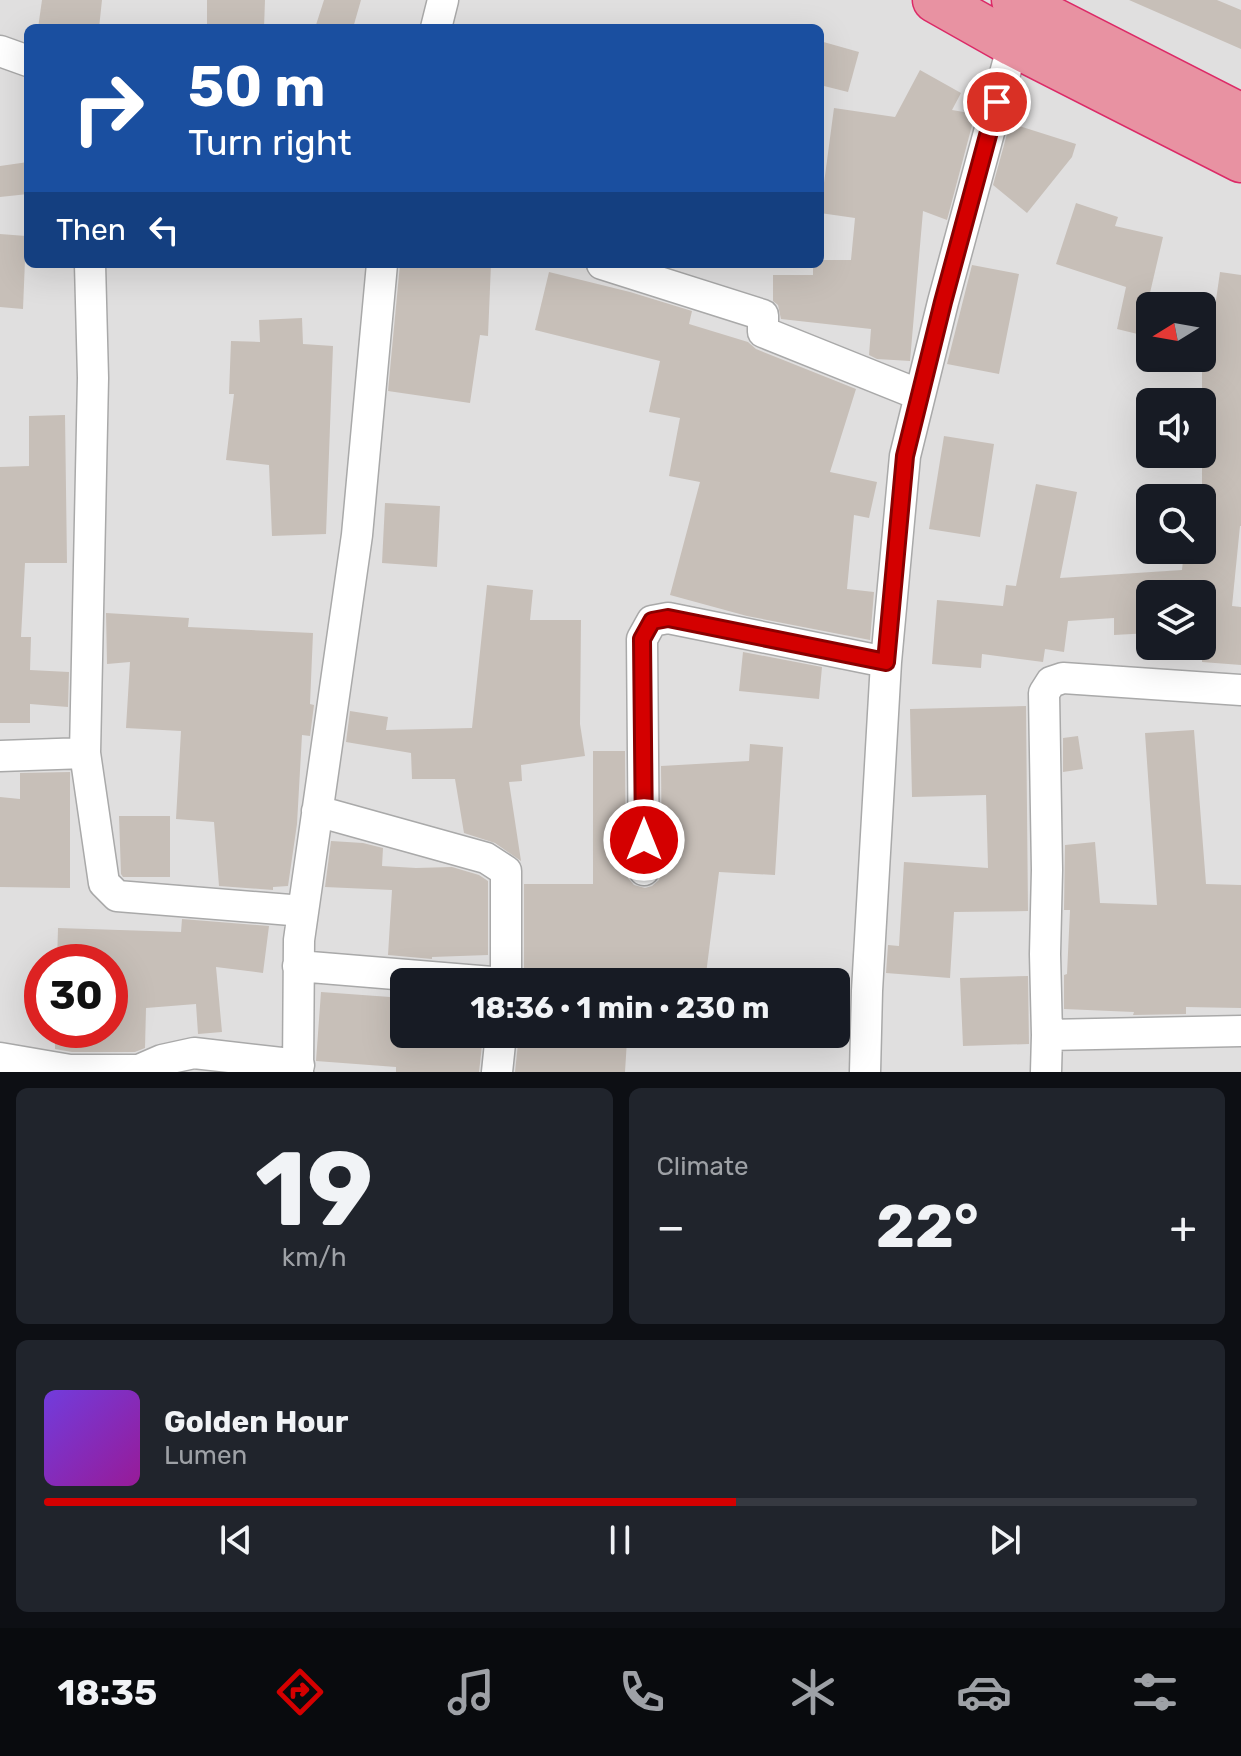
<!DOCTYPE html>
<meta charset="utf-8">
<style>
:root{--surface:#171b24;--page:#20242c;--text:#f1f3f6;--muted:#9ea1a6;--line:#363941;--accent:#d40000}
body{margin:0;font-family:Rubik,sans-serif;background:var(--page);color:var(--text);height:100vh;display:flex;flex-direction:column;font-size:30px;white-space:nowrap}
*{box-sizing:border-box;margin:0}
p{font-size:26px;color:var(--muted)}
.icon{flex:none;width:44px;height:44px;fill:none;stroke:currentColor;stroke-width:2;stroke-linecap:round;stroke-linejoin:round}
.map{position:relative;height:1072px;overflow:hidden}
.details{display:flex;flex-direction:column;gap:16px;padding:16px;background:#0d0f14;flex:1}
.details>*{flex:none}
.banner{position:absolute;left:24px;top:24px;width:800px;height:244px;border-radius:12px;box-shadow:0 8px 32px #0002;background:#1a4fa0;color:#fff;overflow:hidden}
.needle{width:52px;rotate:259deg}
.controls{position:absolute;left:1136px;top:292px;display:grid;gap:16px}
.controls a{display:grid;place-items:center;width:80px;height:80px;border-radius:12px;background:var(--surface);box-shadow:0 8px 32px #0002;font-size:40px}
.speed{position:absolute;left:24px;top:944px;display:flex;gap:16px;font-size:40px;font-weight:700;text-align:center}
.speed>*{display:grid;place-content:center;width:104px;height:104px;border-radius:50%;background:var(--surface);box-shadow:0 8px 32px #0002;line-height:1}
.speed .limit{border:12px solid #d22;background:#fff;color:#111}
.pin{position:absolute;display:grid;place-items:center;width:68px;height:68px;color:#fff;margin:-34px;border:4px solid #fff;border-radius:50%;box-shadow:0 2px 8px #0007}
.me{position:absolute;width:88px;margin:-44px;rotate:0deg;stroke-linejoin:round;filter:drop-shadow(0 0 6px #0008)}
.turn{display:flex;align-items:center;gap:28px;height:168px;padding:0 32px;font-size:36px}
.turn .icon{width:104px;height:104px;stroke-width:2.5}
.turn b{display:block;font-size:56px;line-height:68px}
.then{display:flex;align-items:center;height:76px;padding:0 32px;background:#0003;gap:16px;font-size:30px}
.big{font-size:60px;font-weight:700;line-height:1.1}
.details .tile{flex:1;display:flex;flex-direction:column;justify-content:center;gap:12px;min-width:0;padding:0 28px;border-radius:12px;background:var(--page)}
.details .dial{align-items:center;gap:0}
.dial b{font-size:104px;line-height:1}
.song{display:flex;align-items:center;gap:24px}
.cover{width:96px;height:96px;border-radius:12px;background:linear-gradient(135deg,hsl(260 70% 55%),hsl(300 70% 35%))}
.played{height:8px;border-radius:4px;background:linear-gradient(90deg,var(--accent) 60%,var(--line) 60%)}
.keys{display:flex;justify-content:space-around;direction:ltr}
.heat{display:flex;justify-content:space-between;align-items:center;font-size:44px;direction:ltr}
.details .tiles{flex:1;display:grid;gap:16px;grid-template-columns:1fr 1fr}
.tile:last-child{grid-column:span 2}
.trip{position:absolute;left:390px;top:968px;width:460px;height:80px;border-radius:12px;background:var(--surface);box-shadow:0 8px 32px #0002;font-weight:700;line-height:80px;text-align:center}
.tabs{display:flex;height:128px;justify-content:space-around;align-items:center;background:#090b0e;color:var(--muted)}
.tabs .icon{width:56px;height:56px}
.tabs .current{color:var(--accent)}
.tabs b{font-size:36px;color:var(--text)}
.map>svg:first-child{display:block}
.residential{fill:#e0dfdf;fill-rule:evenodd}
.building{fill:#c7bfb8}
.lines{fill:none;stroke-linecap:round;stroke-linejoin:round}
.street-casing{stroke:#a9a9a9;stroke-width:33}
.highway-casing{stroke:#dc2a67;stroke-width:47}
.street{stroke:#fff;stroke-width:30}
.highway{stroke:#e892a2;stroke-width:44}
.route-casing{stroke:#8a0000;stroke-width:20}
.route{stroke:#d40000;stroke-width:14}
</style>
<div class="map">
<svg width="1241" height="1072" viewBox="0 0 1241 1072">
<rect width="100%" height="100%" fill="#f2efe9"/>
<path class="residential" d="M0,0H1241V1072H0ZM28,28H820V264H28ZM1150,306H1202V358H1150ZM1150,402H1202V454H1150ZM1150,498H1202V550H1150ZM1150,594H1202V646H1150ZM42,962H110V1030H42ZM404,982H836V1034H404Z"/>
<path class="building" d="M42,0H102L99,28H38Z
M207,0H265L264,28H207Z
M324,0H361L353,28H315Z
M1129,0H1217L1241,10V49Z
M820,41L859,52L848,92L820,85Z
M920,70L961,93L952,110L975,114L947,220L923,211L910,361L877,359L869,355L871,329L781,319L778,305L773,301V275H813V264H820V260H851L855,218L820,213L834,108L895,117Z
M1010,123L1076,144L1072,157L1027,213L993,185Z
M28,162V194L0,197V166Z
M1076,203L1118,217L1115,226L1163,237L1150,293V337L1117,329L1126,287L1056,264Z
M0,234L26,236L23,309L0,307Z
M400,264H491L488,336L480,335L470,403L388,391Z
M972,265L1019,274L999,374L947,364Z
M549,272L630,292L692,311L689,324L748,342L756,349L856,389L830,472L877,482L869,518L854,515L847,589L874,592L870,640L747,616L670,595L700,482L669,476L680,418L649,412L660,361L535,330Z
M1220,272L1241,275V526H1240L1232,606L1241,607V665L1202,662V594H1150V633L1114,635V618L1068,621L1064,652L1045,649L1043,662L982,654L981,668L932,664L937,600L1003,606L1006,585L1016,586L1036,484L1077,492L1060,578L1182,570L1184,550H1202V304L1215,307Z
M302,318L303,344L333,346L326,534L272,536L269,465L226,460L234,394H229L231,341L260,342L259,320Z
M65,415L67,563H25L21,637H31L30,670L69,672L68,707L30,704V723H0V467L29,466V416Z
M944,436L994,444L980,537L929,529Z
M385,503L440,506L437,567L382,563Z
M487,585L533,590L530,620H581L580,724L585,756L521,765L522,781L509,782L521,861L495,843L464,833L455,779H412L411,753L346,742L350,711L388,717L386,730L472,728Z
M106,613L189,618L188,627L313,633L310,704L314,705L310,736L302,735L297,824L288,886L273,887V890L219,886L214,822L176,819L181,731L126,728L130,662L107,664Z
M743,652L822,667L819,699L739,691Z
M1026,706L1028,911L954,912L950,978L886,973L888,945L899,946L904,862L988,868L986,795L912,797L910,709Z
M1194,730L1206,884L1241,885V1008L1186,1007V1014L1133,1015L1134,1012L1064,1009V975L1067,974L1070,910H1064L1065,845L1095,842L1100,903L1157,905L1145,733Z
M1078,736L1083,769L1063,772V738Z
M750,744L783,747L775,875L719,872L705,982H524V884H593V751H625L626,871L628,878L634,885L645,888L652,886L659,880L662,871L661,766L749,761Z
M70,772V888L0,887V797L20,799V773Z
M119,816H170V877H123L121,874Z
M331,841L363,843L383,848L382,866L416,868L452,867L479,875L488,881V955L432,957V959L388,955L392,890L325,887Z
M182,919L269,926L263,973L216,967L222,1032L198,1034L196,1004L146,1008L145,1048L135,1052H72L55,1049V1030H110V962H57L58,928L181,932Z
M1028,976L1029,1044L963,1046L960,978Z
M321,992L404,998V1034H434V1039L483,1036L479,1072H396V1067L316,1061Z
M519,1034H559L627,1040L625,1072H515Z"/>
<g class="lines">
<g class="street-casing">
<path id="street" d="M436,28L443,0
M0,51L28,61
M90,264L93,378L85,753L104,883L117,896L303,911
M602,264L763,315V332L920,395
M0,756L85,753
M317,811L486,858L506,871V982
M644,870L642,639L652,621L668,618L886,662
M298,966L492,982
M1047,1035L1241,1031
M0,1058L70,1070H139L162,1060L194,1053L299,1065
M298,1072L299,940L357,535L382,264
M497,1072L501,1034
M865,1072L867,991L886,662L905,456L943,302L1013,44
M1046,1072L1047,1035L1045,954L1047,870L1044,693L1051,682L1063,678L1241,690"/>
</g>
<g class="highway-casing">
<path id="highway" d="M935,0L1013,44L1241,160
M1014,0L1241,116"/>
</g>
<use href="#street" class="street"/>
<use href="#highway" class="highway"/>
</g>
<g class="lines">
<g class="route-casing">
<path id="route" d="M644,840L642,639L652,621L668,618L886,662L905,456L943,302L997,102"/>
</g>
<use href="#route" class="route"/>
</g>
</svg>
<div class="controls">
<a><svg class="needle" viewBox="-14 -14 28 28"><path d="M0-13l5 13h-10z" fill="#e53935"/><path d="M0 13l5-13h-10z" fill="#9ea1a6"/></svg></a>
<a><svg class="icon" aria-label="sound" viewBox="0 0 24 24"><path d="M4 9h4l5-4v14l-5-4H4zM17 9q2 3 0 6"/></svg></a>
<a><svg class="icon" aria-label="search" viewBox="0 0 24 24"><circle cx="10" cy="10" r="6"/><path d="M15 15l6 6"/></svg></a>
<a><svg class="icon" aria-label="layers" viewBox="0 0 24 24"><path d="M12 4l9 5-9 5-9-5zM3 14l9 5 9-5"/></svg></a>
</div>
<div class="speed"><div class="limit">30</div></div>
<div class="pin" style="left:997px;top:102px;background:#d93025"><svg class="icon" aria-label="arrive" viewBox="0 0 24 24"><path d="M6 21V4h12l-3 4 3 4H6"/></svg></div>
<svg class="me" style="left:644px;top:840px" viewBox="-20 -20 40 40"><circle r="17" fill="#d40000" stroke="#fff" stroke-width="3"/><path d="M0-11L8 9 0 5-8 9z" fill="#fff"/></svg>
<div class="trip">18:36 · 1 min · 230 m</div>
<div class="banner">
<div class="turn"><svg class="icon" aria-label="right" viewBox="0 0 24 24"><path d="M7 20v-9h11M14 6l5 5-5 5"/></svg><div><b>50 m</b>Turn right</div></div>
<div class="then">Then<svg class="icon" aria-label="left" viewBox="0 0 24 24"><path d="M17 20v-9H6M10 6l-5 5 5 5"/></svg></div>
</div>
</div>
<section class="details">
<div class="tiles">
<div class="tile dial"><b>19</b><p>km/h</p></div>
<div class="tile"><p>Climate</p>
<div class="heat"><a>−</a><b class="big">22°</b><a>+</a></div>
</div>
<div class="tile">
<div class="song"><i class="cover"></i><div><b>Golden Hour</b><p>Lumen</p></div></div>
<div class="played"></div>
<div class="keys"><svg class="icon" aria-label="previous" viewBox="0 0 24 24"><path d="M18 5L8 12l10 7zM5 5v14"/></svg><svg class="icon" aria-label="pause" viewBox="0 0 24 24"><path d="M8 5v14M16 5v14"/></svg><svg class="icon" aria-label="next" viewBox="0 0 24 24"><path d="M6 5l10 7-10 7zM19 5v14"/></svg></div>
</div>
</div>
</section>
<nav class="tabs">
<b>18:35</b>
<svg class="icon current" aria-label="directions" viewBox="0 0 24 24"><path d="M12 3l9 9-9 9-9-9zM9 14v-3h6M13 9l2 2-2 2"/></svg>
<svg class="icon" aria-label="music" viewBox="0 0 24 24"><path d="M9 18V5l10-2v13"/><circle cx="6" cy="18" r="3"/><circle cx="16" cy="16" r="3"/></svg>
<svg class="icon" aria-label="phone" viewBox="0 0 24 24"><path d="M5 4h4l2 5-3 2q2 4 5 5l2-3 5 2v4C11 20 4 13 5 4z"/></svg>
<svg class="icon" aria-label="climate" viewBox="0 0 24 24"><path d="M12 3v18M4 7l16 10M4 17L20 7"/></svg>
<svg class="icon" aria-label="car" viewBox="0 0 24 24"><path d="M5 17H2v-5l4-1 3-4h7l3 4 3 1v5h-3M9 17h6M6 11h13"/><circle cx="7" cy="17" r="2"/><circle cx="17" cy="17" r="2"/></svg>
<svg class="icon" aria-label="filters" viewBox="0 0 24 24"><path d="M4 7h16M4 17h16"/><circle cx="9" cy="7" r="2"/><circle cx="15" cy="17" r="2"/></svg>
</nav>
